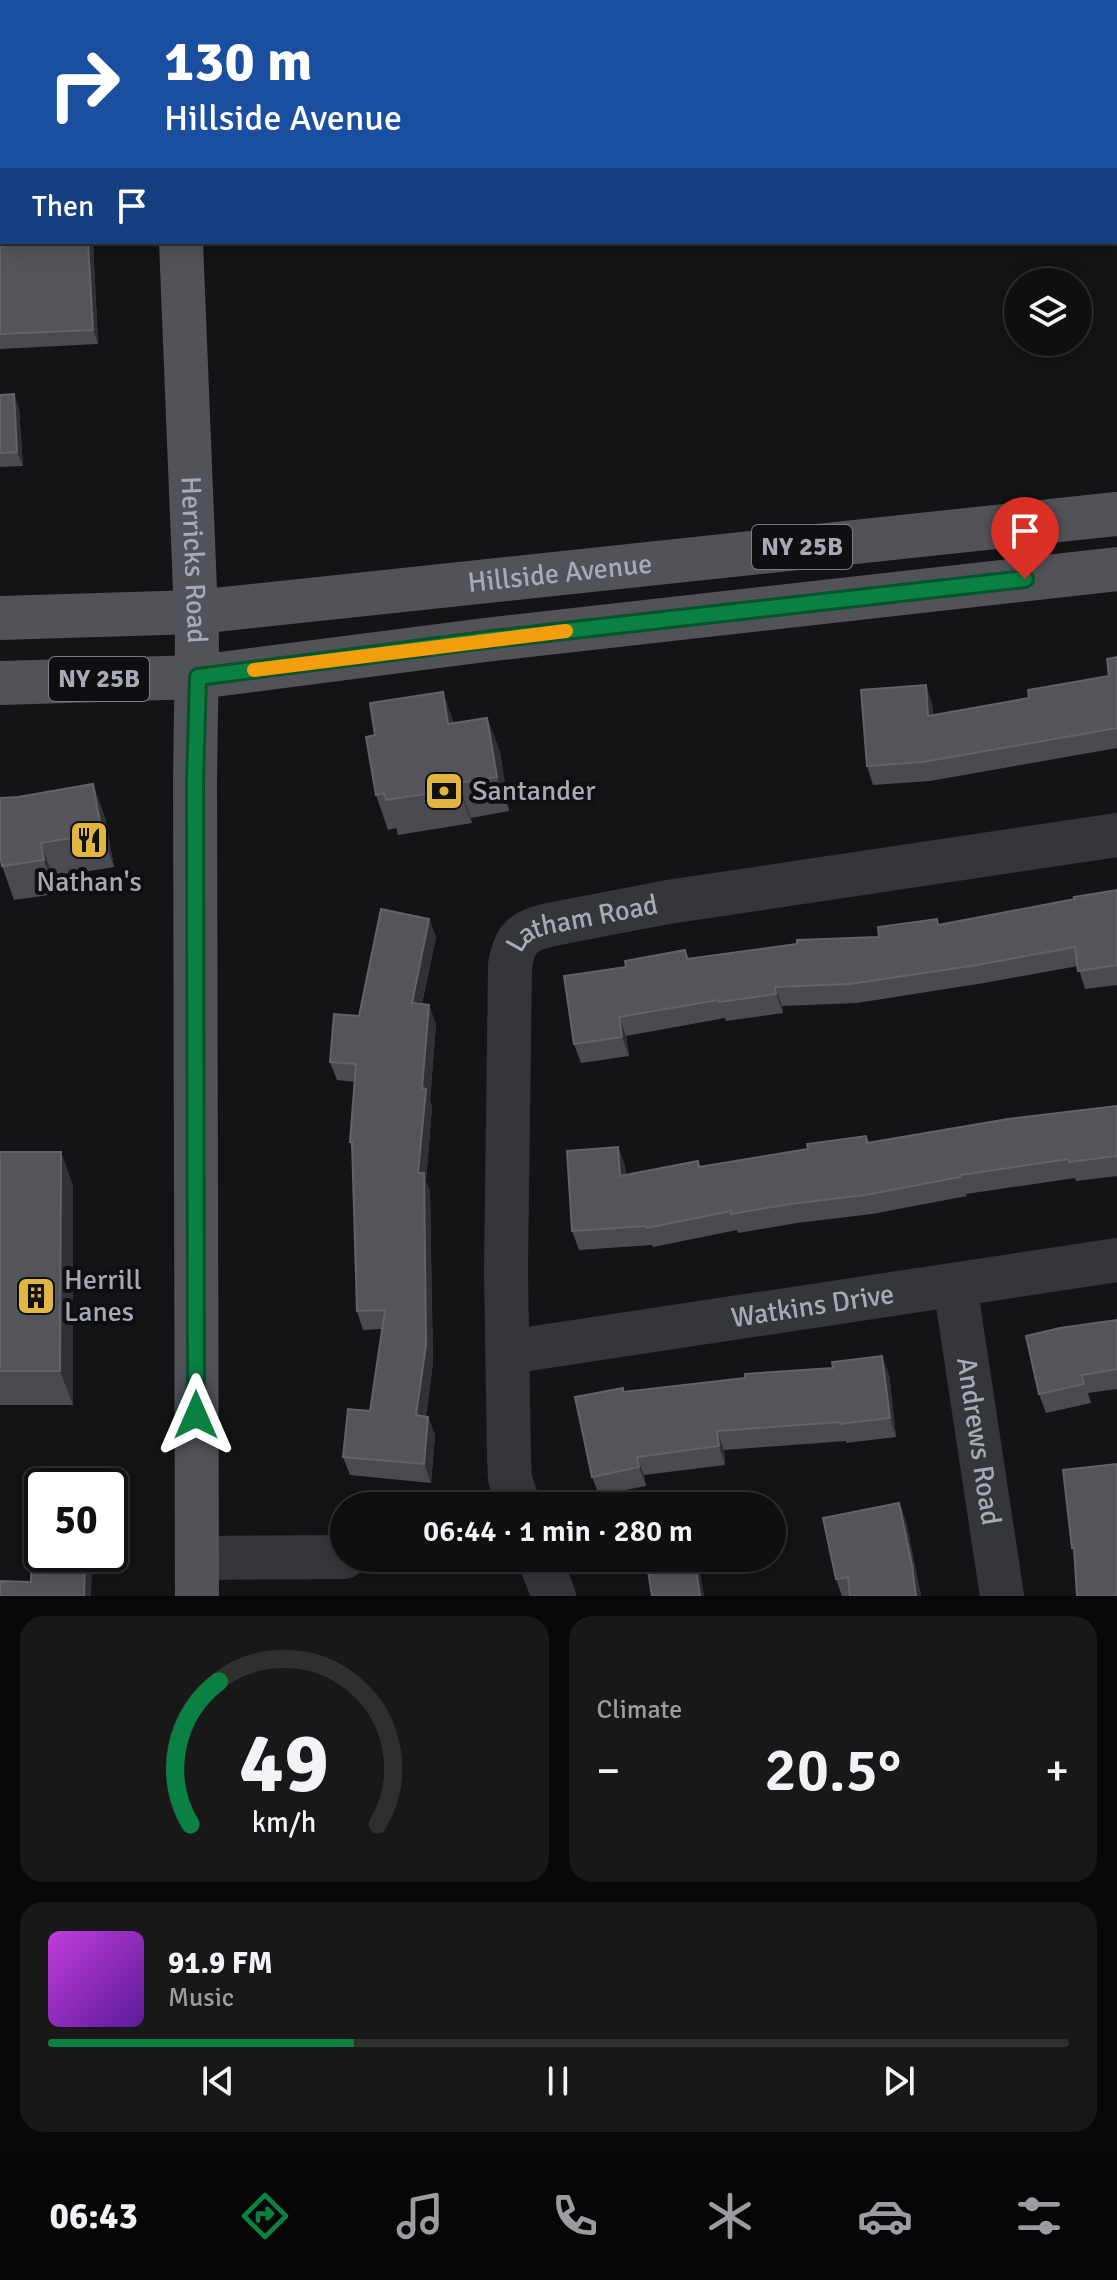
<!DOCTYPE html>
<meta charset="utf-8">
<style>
:root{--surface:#0f0f10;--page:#181819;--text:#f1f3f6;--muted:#9b9c9f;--line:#2f2f30;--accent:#0b8043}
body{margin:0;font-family:Signika,sans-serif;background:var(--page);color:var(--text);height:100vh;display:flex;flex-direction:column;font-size:30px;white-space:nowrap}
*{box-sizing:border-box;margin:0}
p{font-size:26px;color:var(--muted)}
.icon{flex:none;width:44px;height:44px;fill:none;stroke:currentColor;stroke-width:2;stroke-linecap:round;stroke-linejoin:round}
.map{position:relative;height:1596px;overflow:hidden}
.details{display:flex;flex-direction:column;gap:20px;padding:20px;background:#080809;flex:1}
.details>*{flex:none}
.hud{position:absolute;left:0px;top:0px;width:1118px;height:244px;box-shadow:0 4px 20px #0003,0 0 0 2px var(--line);background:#1a4fa0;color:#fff;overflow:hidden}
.buttons{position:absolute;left:1004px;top:268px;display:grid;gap:16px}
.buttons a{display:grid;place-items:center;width:88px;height:88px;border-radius:50%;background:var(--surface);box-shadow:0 4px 20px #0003,0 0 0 2px var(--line);font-size:40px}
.speed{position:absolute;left:24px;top:1468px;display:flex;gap:16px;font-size:40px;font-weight:700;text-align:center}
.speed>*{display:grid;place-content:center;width:104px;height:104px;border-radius:50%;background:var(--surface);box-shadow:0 4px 20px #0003,0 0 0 2px var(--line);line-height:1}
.speed .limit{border:4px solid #111;border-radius:12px;background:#fff;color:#111}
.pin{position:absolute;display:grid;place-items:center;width:68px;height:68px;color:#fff;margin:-82px -34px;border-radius:50% 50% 50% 0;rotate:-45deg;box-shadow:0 0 8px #0007}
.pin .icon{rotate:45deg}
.me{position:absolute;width:88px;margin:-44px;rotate:0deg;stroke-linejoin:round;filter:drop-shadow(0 0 6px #0008)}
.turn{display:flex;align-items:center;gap:28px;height:168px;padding:0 32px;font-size:36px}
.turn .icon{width:104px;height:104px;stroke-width:2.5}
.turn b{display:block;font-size:56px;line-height:68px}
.then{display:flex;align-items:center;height:76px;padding:0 32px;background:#0003;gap:16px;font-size:30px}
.big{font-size:60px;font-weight:600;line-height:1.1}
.details .tile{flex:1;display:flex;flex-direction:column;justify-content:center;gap:12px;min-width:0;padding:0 28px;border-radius:24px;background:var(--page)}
.details .dial{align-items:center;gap:0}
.dial svg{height:208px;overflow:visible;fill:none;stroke:var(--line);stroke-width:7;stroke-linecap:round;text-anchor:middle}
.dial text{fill:var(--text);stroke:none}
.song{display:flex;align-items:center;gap:24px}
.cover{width:96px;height:96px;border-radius:12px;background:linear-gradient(135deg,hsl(290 70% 55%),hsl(270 70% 35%))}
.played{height:8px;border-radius:4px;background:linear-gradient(90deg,var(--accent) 30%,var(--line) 30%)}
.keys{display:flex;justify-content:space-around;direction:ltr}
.heat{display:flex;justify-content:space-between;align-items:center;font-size:44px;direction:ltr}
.details .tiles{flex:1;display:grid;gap:20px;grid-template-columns:1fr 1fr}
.tile:last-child{grid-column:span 2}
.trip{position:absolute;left:330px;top:1492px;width:456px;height:80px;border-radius:40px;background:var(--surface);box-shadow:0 4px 20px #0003,0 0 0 2px var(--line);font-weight:600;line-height:80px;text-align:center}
.menu{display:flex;height:128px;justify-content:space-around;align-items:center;background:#060606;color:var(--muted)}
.menu .icon{width:56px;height:56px}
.menu .on{color:var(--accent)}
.menu b{font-size:36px;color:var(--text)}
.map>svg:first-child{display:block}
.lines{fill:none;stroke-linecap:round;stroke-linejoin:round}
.minor{stroke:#35363a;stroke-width:44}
.major{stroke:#525359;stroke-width:44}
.wall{fill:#4a4b50}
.shaded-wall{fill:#303134}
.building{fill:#54555b;stroke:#616369;stroke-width:2}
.route-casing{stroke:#07532c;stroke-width:20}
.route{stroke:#0b8043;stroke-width:14}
.slow{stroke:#f59e0b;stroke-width:14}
.labels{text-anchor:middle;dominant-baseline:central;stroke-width:8;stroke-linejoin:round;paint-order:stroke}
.shield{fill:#0f0f11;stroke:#797c84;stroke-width:2}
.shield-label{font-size:26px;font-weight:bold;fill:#a7aab5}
.street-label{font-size:28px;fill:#a7aab5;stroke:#0f0f11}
.poi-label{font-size:28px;fill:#a7aab5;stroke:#0f0f11;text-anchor:start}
</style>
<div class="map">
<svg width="1117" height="1596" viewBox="0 0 1117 1596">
<rect width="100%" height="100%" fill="#141416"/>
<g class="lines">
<g class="minor">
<path id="s1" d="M955,1285L1002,1596"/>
<path id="s2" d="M508,1352L1117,1260"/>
<path id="s3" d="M519,1506L510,1479L509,1459L506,1270L510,965C515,938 522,932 548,925L668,902L1117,835"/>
<path d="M197,1558L344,1557"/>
<path d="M539,1558L554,1596"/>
</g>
<g class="major">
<path d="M170,0V2"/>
<path id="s4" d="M181,242L197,640L195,782L197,1596"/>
<path id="s5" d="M0,618L196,612L1117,514"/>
<path d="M0,683L198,677L485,640L1117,569"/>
</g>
</g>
<path class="wall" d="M1117,0V134H1116V2Z
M0,79H2V181H0Z
M0,229L93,242L98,344L0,349Z
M0,395L19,408L23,466L0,467Z
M1117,657V748L930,781L873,785L867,766L926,685L932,704L933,715L1029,698L1109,676Z
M487,718L500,752L509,811L471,818L472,823L398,835L396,828L388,830L376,795L454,723Z
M93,784L105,818L114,867L53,877L56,894L14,900L2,866L18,797Z
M1117,890V985L1085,989L1078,966L984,983L857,1003L782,1006L783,1013L726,1021L725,1018L626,1036L629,1056L581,1063L574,1044L626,967L685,950L689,959L879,937Z
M429,919L436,937L422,1004L436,1024L430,1100L432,1107L426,1181L430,1192L433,1363L426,1416L428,1417L435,1435L431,1483L350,1475L343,1457L370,1411L382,1329L363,1330L357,1311L352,1148L350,1142L355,1082L337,1080L330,1062L359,1016Z
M1117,1106V1176L1076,1181L1075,1178L966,1194L967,1196L872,1214L797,1223L738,1233L737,1230L653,1247L652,1245L579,1250L572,1231L618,1147L625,1166L626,1175L700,1166L808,1149L866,1136L869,1142Z
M0,1152H61L73,1186V1405H0Z
M1117,1320V1389L1088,1393L1091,1403L1046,1413L1039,1394Z
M889,1374L896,1437L846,1443V1441L724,1450L725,1465L644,1475L646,1486L599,1495L592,1477L624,1392Z
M899,1503L906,1521L921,1596H842L836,1579Z"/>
<path class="shaded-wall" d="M88,242H93L98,344L93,330Z
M14,394L19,408L23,466L17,452Z
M926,685L932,704L935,735L928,716Z
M443,692L455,726L448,724Z
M487,718L500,752L509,811L497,777Z
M458,783L471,818L472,823L459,789Z
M93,784L105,818L114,867L102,833Z
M41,843L53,877L56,894L44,860Z
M429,919L436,937L418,1022L412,1003Z
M775,987L782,1006L783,1013L776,994Z
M429,1005L436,1024L430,1100L432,1107L426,1181L430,1192L433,1363L423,1434L416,1415L418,1173L422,1088Z
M619,1017L626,1036L629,1056L622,1037Z
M618,1147L625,1166L627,1195L620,1176Z
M61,1152L73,1186V1405L60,1371Z
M882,1356L889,1374L896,1437L890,1418Z
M428,1417L435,1435L431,1483L424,1464Z
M717,1431L724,1450L725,1465L719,1446Z
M637,1457L644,1475L646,1486L639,1467Z
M899,1503L906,1521L921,1596H916Z
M85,1554L92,1570L91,1596H84Z
M694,1558H697L699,1565L704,1596H700Z"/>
<path class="building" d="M367,0H1117V111H1116V2H348Z
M0,79H2V146H0Z
M0,229H2V242H88L93,330L0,334Z
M14,394L17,452L0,453V395Z
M1117,657V728L923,762L867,766L861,690L926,685L928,716L1029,698L1028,690L1109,676L1107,659Z
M443,692L448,724L487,718L497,777L458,783L459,789L386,800L384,793L376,795L366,737L375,735L370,703Z
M93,784L102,833L41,843L44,860L2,866L0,854V798L18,797Z
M1117,890V965L1078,971L1075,947L977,965L850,984L775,987L776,994L719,1002L718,1000L619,1017L622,1037L574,1044L564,976L626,967L625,961L685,950L687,959L797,944V940L879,937L878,927L937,919L938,925L1075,899L1074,897Z
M381,909L429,919L412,1003L429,1005L422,1088L426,1089L418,1173H424L426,1345L416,1415L428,1417L424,1464L343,1457L348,1409L370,1411L385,1310L357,1311L352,1142H350L356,1064L330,1062L334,1014L359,1016Z
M1117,1106V1156L1069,1162L1068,1159L960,1175V1177L865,1195L790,1204L731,1214V1211L646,1228V1226L572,1231L567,1151L618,1147L620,1176L698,1161L699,1167L808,1149L807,1144L866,1136L867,1143L1008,1119Z
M0,1152H61L60,1371H0Z
M1117,1320V1369L1082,1375L1084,1384L1039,1394L1026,1336L1060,1328Z
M882,1356L890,1418L840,1424L839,1422L717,1431L719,1446L637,1457L639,1467L592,1477L575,1397L623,1388V1392L745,1378V1374L833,1368L832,1362Z
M1117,1464V1596H1077L1074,1548H1072L1063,1470Z
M899,1503L912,1565L916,1596H850L848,1577L836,1579L823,1518Z
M32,1550H42V1554H85L84,1596H0V1581L31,1582Z
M646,1558H694L700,1596H652Z"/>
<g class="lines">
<g class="route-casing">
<path id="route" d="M196,1415L195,782L198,677L485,640L1025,579"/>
</g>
<use href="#route" class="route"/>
<path class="slow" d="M254,670L566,631"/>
</g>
<defs>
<g id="bank-square" transform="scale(2)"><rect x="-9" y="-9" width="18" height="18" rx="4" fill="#e1b540" stroke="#0f0f11"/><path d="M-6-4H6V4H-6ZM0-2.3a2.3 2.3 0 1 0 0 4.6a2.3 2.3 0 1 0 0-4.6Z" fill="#111"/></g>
<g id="restaurant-square" transform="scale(2)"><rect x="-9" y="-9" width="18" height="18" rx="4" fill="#e1b540" stroke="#0f0f11"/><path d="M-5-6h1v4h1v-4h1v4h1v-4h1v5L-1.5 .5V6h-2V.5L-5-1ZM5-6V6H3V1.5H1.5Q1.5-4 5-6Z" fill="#111"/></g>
<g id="building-square" transform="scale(2)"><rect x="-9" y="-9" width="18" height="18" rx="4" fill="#e1b540" stroke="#0f0f11"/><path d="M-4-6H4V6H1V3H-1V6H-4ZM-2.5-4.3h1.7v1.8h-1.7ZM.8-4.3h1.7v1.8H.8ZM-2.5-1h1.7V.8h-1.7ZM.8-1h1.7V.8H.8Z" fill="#111"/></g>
</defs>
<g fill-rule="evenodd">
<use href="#bank-square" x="444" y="791"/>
<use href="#restaurant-square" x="89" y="840"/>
<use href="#building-square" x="36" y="1296"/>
</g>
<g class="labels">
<g class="shield">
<rect x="752" y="525" width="100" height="44" rx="6"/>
<rect x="49" y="657" width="100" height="44" rx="6"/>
</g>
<g class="shield-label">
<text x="802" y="547">NY 25B</text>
<text x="99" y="679">NY 25B</text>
</g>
<g class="street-label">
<text stroke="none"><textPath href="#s4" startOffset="318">Herricks Road</textPath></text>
<text stroke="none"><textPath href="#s5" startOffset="562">Hillside Avenue</textPath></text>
<text stroke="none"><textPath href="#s3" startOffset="636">Latham Road</textPath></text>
<text stroke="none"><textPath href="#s2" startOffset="308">Watkins Drive</textPath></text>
<text stroke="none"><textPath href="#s1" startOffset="158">Andrews Road</textPath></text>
</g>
<g class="poi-label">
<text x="472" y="791">Santander</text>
<text x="89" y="882" text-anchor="middle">Nathan's</text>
<text x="64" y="1280">Herrill<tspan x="64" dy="32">Lanes</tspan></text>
</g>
</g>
</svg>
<div class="buttons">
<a><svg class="icon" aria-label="layers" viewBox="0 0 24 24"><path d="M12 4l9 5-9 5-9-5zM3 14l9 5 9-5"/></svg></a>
</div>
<div class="speed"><div class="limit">50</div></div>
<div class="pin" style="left:1025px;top:579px;background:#d93025"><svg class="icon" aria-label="arrive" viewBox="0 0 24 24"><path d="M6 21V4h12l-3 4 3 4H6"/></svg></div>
<svg class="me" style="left:196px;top:1415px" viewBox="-20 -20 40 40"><path d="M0-17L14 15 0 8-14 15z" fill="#0b8043" stroke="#fff" stroke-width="4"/></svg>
<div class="trip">06:44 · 1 min · 280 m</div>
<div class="hud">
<div class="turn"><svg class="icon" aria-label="right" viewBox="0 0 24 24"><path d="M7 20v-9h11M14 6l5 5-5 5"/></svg><div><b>130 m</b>Hillside Avenue</div></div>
<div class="then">Then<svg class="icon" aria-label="arrive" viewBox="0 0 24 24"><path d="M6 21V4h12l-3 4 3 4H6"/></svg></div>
</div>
</div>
<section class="details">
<div class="tiles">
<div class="tile dial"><svg viewBox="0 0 100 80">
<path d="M14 69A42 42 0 1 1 86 69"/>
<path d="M14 69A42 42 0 0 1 25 14" stroke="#0b8043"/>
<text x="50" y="56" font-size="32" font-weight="700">49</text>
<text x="50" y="72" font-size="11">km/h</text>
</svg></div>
<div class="tile"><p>Climate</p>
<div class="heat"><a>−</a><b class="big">20.5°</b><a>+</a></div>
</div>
<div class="tile">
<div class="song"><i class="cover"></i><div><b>91.9 FM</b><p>Music</p></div></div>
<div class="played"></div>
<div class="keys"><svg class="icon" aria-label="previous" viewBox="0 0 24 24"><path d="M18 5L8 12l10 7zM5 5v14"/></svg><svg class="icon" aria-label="pause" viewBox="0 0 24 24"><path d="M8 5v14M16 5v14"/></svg><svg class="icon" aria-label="next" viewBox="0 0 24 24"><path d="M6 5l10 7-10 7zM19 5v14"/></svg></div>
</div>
</div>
</section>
<nav class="menu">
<b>06:43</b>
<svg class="icon on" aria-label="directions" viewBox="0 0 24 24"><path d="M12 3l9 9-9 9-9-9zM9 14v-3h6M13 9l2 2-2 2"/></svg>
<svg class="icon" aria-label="music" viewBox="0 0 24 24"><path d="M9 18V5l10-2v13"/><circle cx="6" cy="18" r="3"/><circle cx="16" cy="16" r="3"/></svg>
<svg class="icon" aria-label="phone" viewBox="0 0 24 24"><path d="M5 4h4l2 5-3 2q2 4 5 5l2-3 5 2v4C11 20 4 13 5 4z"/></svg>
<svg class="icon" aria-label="climate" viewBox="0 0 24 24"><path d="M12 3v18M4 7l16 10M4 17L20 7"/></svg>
<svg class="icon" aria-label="car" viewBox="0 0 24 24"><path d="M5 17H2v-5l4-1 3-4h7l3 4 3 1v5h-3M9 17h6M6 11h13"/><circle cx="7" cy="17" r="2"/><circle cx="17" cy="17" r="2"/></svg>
<svg class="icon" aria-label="filters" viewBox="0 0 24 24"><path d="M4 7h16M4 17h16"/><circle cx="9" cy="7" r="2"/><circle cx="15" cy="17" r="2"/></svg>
</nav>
